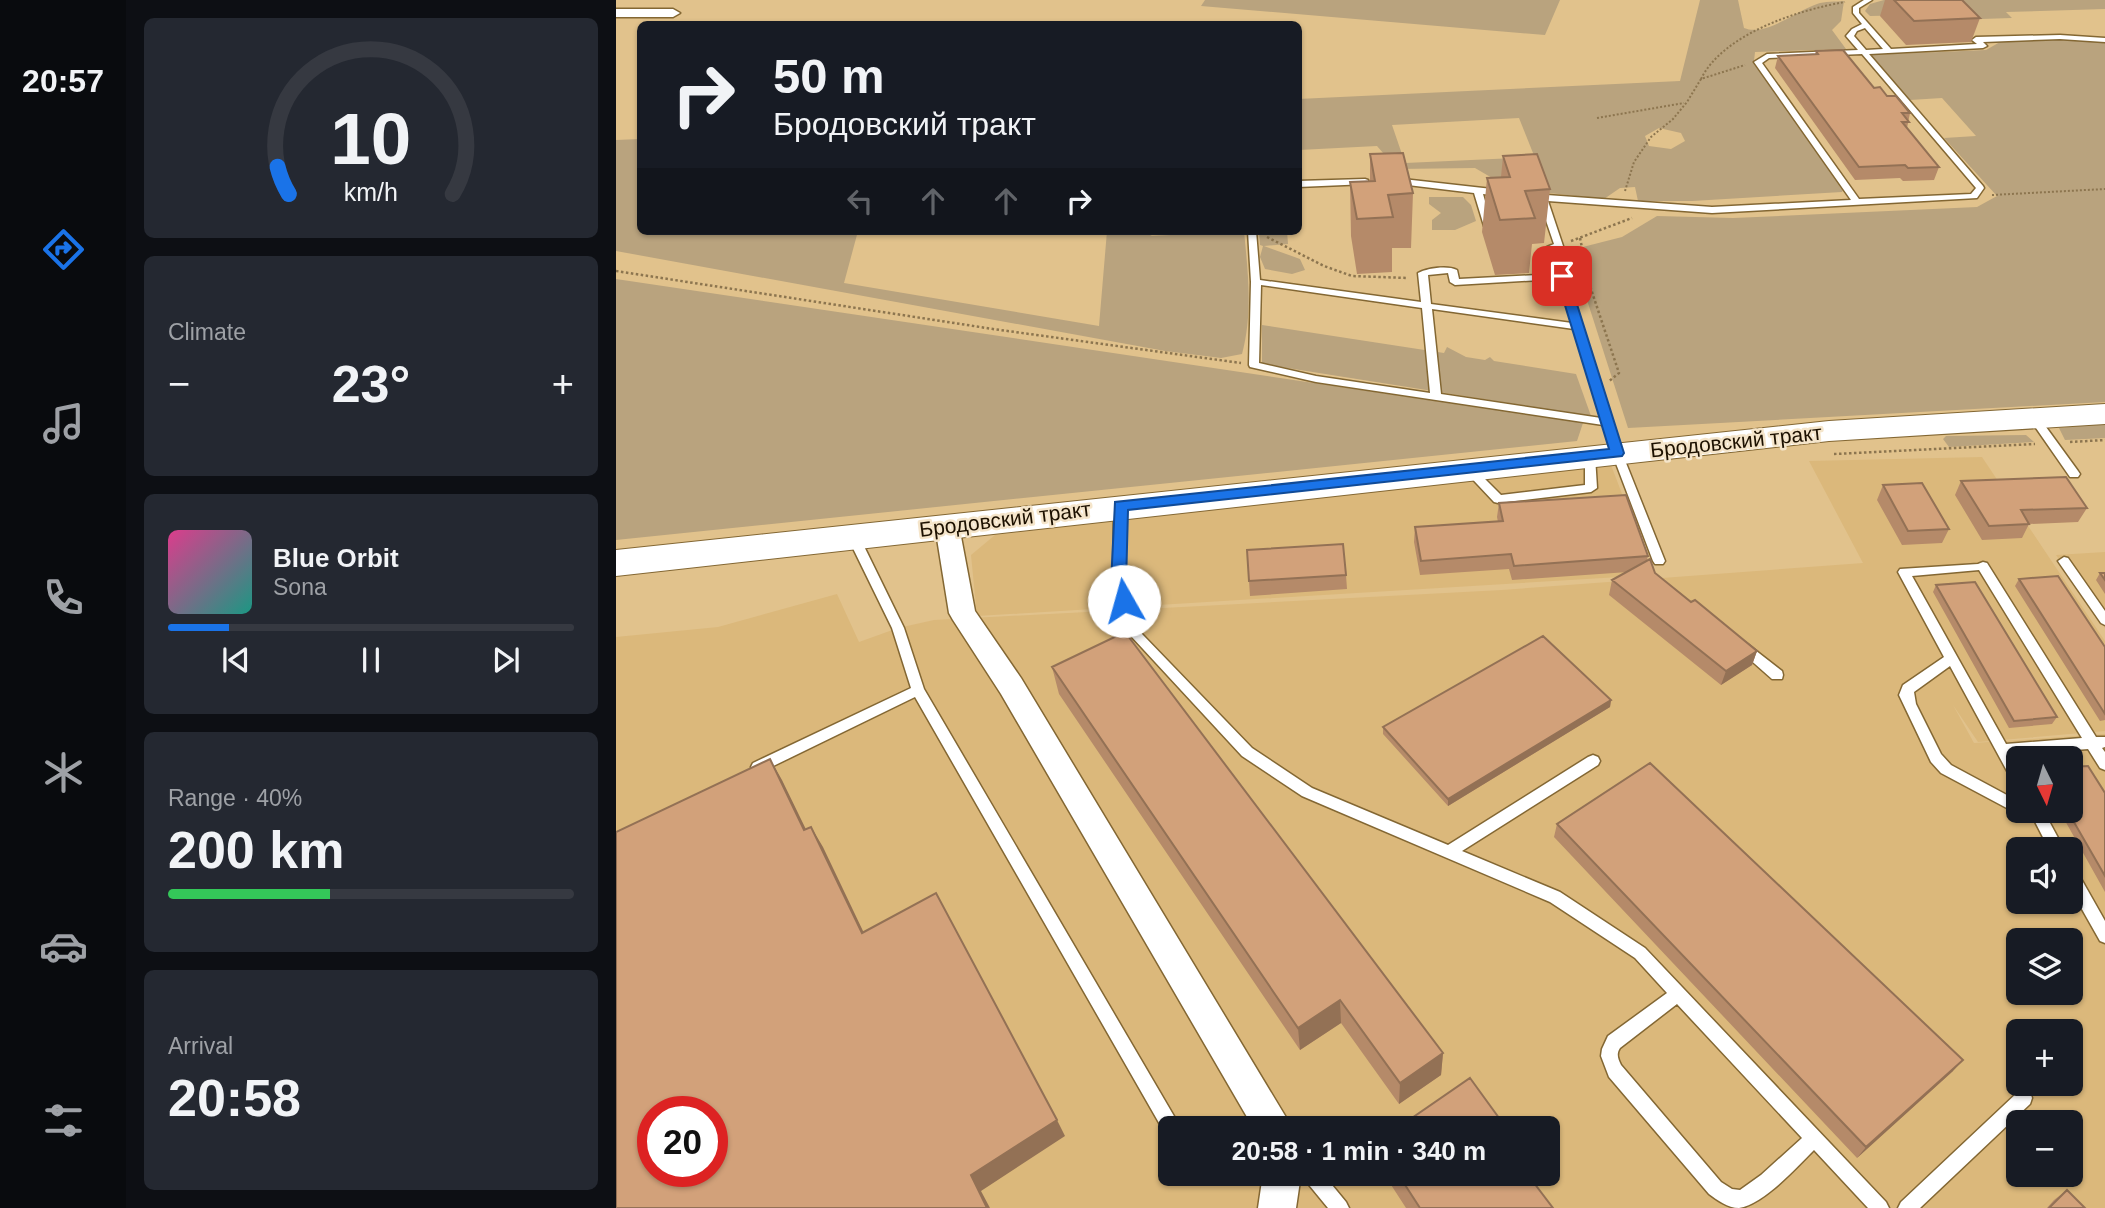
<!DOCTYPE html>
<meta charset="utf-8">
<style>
:root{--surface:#171b24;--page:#242831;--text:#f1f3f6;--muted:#9ea1a6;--line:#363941;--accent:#1a73e8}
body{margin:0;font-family:Arial,sans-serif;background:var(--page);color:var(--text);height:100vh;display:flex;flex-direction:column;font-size:26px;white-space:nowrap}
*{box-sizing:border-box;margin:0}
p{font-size:23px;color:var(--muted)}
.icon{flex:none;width:38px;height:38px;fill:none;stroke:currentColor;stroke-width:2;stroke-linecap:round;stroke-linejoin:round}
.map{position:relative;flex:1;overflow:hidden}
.details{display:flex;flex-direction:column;gap:18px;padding:18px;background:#0d0f14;width:490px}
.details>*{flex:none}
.guide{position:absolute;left:21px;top:21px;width:665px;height:214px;border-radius:10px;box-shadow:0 2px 5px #0004;background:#171b24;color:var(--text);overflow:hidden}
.needle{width:46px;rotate:175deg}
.controls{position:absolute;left:1390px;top:746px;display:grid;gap:14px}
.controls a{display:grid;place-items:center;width:77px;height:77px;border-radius:10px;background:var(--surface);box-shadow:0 2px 5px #0004;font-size:35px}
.speed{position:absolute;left:21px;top:1096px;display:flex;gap:14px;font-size:35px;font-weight:700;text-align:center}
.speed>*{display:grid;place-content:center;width:91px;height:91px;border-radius:50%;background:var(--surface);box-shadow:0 2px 5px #0004;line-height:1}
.speed .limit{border:10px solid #d22;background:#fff;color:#111}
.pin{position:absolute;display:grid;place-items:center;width:60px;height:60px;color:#fff;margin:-30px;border-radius:14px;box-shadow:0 4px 10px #0006}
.me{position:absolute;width:77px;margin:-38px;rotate:353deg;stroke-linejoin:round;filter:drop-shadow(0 0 5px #0008)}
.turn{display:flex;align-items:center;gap:24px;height:147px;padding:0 21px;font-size:32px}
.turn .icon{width:91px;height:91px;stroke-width:2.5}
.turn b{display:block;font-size:49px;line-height:60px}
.lanes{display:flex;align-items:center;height:66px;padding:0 21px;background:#0003;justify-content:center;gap:35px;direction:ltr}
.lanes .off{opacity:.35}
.big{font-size:52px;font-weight:700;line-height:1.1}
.details .widget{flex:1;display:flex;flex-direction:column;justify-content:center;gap:10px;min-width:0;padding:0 24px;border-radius:10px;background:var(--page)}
.details .dial{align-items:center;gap:0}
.dial svg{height:182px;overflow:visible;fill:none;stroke:var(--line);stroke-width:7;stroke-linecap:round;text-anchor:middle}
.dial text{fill:var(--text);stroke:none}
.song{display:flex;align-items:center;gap:21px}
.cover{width:84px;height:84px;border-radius:10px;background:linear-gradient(135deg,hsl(330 70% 55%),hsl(170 70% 35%))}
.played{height:7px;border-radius:4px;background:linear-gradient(90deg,var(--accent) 15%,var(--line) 15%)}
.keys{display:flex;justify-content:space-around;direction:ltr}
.heat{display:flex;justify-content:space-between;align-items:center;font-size:38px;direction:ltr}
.charge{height:10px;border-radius:5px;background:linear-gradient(90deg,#34c759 40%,var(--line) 0)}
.trip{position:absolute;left:542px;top:1116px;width:402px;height:70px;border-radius:10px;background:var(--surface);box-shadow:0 2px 5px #0004;font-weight:700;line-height:70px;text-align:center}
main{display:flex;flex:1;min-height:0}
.menu{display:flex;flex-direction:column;width:126px;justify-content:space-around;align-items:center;background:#090b0e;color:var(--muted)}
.menu .icon{width:49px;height:49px}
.menu .on{color:var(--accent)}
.menu b{font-size:32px;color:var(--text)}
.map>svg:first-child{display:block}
.built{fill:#dbb87b;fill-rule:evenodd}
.green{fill:#b9a37e;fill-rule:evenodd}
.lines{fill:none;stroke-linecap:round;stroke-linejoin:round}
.lane-casing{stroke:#836733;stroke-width:3}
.street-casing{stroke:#836733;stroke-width:3}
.secondary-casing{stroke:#836733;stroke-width:2}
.path-far1{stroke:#8c754f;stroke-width:2;stroke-dasharray:2 2;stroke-linecap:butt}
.path{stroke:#8c754f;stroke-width:2.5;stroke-dasharray:2.5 2.5;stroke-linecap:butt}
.lane{fill:#fff;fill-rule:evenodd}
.street{fill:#fff;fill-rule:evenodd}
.secondary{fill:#fff;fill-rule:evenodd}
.wall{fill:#b58a69}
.shaded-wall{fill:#937155}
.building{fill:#d2a17a;stroke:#937155;stroke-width:2;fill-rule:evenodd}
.route{fill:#1a73e8;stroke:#114b97;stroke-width:2}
.labels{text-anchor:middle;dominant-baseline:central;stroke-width:5;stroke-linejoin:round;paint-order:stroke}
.street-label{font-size:21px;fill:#1d1100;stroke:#f5e5ca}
</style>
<main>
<nav class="menu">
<b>20:57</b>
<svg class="icon on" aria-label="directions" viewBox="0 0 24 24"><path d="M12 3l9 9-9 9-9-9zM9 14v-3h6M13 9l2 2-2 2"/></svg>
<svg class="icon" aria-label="music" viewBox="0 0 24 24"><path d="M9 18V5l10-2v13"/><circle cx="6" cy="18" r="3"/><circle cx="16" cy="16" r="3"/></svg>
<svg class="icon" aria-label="phone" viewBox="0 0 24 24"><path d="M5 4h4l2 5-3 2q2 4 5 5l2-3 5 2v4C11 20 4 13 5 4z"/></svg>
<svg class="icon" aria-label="climate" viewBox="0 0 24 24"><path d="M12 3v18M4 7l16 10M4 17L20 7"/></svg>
<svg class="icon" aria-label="car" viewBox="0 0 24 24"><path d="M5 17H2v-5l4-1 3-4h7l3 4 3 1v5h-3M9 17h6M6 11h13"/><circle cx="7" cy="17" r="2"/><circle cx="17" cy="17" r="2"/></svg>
<svg class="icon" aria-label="filters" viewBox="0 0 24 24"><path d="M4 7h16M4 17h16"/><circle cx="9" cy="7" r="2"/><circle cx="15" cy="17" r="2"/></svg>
</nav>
<section class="details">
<div class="widget dial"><svg viewBox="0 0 100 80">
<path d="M14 69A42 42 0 1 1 86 69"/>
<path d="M14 69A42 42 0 0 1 9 57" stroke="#1a73e8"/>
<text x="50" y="56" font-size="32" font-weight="700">10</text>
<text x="50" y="72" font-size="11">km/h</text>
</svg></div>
<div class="widget"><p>Climate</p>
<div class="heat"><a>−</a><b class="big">23°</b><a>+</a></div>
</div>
<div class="widget">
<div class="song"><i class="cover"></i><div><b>Blue Orbit</b><p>Sona</p></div></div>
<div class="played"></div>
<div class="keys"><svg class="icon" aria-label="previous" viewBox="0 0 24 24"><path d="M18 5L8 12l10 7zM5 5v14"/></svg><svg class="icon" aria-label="pause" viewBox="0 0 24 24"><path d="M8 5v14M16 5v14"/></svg><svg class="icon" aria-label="next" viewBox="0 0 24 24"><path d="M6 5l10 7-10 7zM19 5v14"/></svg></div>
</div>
<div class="widget"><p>Range · 40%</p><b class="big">200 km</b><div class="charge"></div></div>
<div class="widget"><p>Arrival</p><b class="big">20:58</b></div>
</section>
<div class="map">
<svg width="1489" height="1208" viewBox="0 0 1489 1208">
<rect width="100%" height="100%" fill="#e1c28c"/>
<path class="built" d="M1366,457L1489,641V731L1362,742L1337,705L1358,743L1489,734V1208H0V637L102,627L221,594L243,642L282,628L318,620L886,590L1247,563L1193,461ZM1402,758H1454V810H1402ZM1402,849H1454V901H1402ZM1402,940H1454V992H1402ZM1402,1031H1454V1083H1402ZM37,1111H96V1171H37ZM1402,1122H1454V1174H1402ZM555,1129H933V1174H555Z
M995,465L1037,575L361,616L355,555L379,535Z
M1489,552V628L1440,555Z"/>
<path class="green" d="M589,0H944L929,35L585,6Z
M1084,0H1122L1128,28C1150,37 1180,11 1201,4C1209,1 1219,2 1228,1L1225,21L1216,30L1230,49L1139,52L1138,61L1228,188L1226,192L1076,201H1022L1019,187L1004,188L988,199L933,193L903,118L776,125L789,163L899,158L883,182L859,168L781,169L761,146L683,150L682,99L1064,81ZM1043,128L1065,133L1069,141L1055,149L1033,146L1029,136Z
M1268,0H1489V9L1390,12L1396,18L1334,20L1297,15L1254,16L1249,11L1254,4Z
M1446,38L1489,41V402L1012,428L955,250L1006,237L1041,216L1117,218L1361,207L1381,196L1328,138L1360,136L1326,98L1294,100L1254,55L1370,50L1384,42Z
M24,139V231H242L228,283L483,326L491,231L548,232L530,233L536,236L628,231C632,273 637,313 626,354L605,358L549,351L0,251V140Z
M813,197H847L855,205L860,221L839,230H816V220L825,213L813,204Z
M643,231H671L672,244L648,246L684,259L689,270L676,274L649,269L644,257L647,246L644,245Z
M0,279L967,423L961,441L0,540Z
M646,325L828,353L831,347L850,357L869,360L874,357L878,361L960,374L975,416L646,364Z
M1489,423V438L1449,440L1443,428Z
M1410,435L1418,442L1333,447L1327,439L1330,436Z"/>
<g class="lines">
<g class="lane-casing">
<path id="lane" d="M1248,0H1256L1243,8V13L1275,49L1361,44L1356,40L1360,37L1444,35L1489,38V42L1444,39L1367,42L1371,46L1367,48L1253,54L1367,186L1368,188L1361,198L1096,213L932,201L947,246L940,249L1006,453L1049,561L1047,564H1039L1037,561L996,453L987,425L700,382L634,367L633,365L635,282L632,231H640L644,280L805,302L802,273C811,268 832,265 841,270L843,279L940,274L931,247L938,244L923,200L913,197L917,194L1096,207L1235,200L1138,62L1151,54L1242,50L1230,36L1236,29L1246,24L1237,13V7ZM1249,28L1267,49L1250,50L1238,36L1241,31ZM1246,54L1360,188L1355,194L1243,199L1146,63L1153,58ZM832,273L834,282L839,285L942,279L956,323L815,304L812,275ZM645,285L806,308L814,393L700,376L643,363ZM816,309L958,329L985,418L825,394Z
M778,178L885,190L889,193L885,196L867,194L876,226L872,229L868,226L858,193L775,183V179Z
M749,179L752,180V184L682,187V181Z
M1418,415L1422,416L1462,471L1464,474L1462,477H1454L1413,418Z
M974,452L979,456L981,488L975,492L882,503L878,502L846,468L851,464L855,465L885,495L969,485V456Z
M504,502L510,506L509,584L526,634L636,748L696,788L832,845L972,757L977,755L982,757L984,761L982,765L846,851L944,892L1029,948L1270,1202L1273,1208H1252L1198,1150C1181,1167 1147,1205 1123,1208C1112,1208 1101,1200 1093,1194L993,1077L985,1056L986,1049L992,1036L1051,993L1019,958L934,902L686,796L626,756L515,636L497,584L498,506ZM1061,1004L1186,1138L1145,1175L1124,1190L1116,1189L1105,1182L1005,1065C1002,1059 1000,1054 1004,1048Z
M237,532L243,536L288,628L308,689L562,1123L564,1129H555V1137L550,1135L299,697L147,771L142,773L137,771L135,767L137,763L295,688L276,628L231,536Z
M1448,557L1452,558L1489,611V625L1485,623L1444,564L1442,561Z
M1367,562L1371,563L1480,737H1489V747L1486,748L1489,752V770L1484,768L1472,749L1396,755L1402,765V784L1397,782L1334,666L1298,692L1300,704L1325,754L1335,765L1402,801V810H1408L1402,814L1325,773L1315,762L1283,695L1287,685L1328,657L1282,572L1284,569L1362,564ZM1363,570L1466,738L1390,744L1296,576Z
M1126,641L1130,643L1166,671L1167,675L1166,679H1156L1122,649L1120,646L1122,643Z
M1413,810H1427L1448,849H1433Z
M1454,867L1459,868L1489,921V943L1484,941L1454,888Z
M1408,1090L1414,1092L1416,1098L1414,1104L1304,1208H1282L1285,1202L1402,1092Z
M686,1174H707L730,1202L733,1208H712L689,1180Z"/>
</g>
<g class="street-casing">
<path id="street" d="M0,9H57L64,13L57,17H0Z
M331,517L340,520L343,526L359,611L405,678L677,1129H638L385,694L337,620L333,613L319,526L322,520Z
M647,1174H685L680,1208H642Z"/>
</g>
<g class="secondary-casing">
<path id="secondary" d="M1489,404V424L1213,441L0,576V550L1213,421Z"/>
</g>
<path class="path-far1" d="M1085,79C1107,34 1182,10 1229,2
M981,118L1068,103
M1009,191L1018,162L1035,137L1057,119L1071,102L1085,79L1129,65
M1376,195L1489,189"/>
<path class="path" d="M651,237L708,266L736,276L792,278
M964,238L974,286L1003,373L992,382
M955,241L1016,218
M0,271L377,329L625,363
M1454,442L1489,440
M1218,454L1419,444"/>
<use href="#lane" class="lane"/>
<use href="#street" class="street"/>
<use href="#secondary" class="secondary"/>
</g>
<path class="wall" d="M1269,0H1346L1364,18L1355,42L1290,45L1264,16Z
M1200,51L1258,88L1294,113L1291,128L1323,167L1318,180L1287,181L1284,178L1239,180L1159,68L1162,56L1199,54Z
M754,154L797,193L795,248H776V272L741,274L735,236L734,182L754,181Z
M887,156L934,189L928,243L916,244L913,273L879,275L866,232L871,178L885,177Z
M556,231H590V232L557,234Z
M1345,481L1471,508L1462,522L1413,524L1406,538L1366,540L1339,495Z
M1267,485L1333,529L1326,543L1286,545L1261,500Z
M883,503L1032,556L1031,560L1039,573L1075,602L1141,651L1136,665L1105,685L993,595L996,580L1012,572L896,580L893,569L804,575L798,542L799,527L882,522L881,517Z
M1484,573H1489V594L1480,580Z
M730,575L731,589L634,596L633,581Z
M1403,579L1489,647V720L1484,721L1399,586Z
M1320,585L1441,717L1436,724L1393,728L1317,592Z
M436,667L827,1053L825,1075L783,1104L725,1023L684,1050L443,694Z
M995,700L994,707L832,806L767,734V727Z
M1489,793V892L1443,810H1454Z
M941,824L1337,1071L1241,1158L938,837Z
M768,1174H923L920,1185L937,1208H790Z
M1451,1190L1469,1208H1431L1438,1200Z"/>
<path class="shaded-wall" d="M1141,651L1136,665L1105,685L1110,671Z
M995,700L994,707L832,806V799Z
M154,759L166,780L200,850L188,830Z
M195,827L207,847L257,952L246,933Z
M724,1000L725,1023L684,1050L682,1028Z
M827,1053L825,1075L783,1104L784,1083Z
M1347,1060L1337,1071L1241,1158L1250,1147Z
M441,1120L449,1136L365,1191L374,1208H371L355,1175Z
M921,1174H923L917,1193L915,1179Z"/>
<path class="building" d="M1278,0H1346L1364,18L1298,21Z
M1227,50L1258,88L1264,87L1271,96H1280L1294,113H1286L1293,122H1286L1323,167L1292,168L1289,165L1243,167L1162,56L1202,54L1200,51Z
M787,153L797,193L772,195L777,217L741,219L734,182L759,181L754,154Z
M921,154L934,189L909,191L919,218L884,220L871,178L894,177L887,156Z
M1450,477L1471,508L1405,510L1413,524L1373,526L1345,481Z
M1306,483L1333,529L1292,531L1267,485Z
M1010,495L1032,556L898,566L895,554L805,561L799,527L887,521L883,503Z
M727,544L730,575L633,581L631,550Z
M1034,559L1039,573L1075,602L1079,600L1141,651L1110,671L996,580Z
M1484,573H1489V580Z
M1442,576L1489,647V714L1403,579Z
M1359,582L1441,717L1398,721L1320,585Z
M509,632L827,1053L784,1083L724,1000L682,1028L436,667Z
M927,636L995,700L832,799L767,727Z
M154,759L188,830L195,827L246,933L320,893L441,1120L355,1175L371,1208H0V832ZM37,1111H96V1171H37Z
M1034,763L1347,1060L1250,1147L941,824Z
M1472,766L1489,793V876L1451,810H1454V767Z
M854,1078L891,1129H780Z
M782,1174H921L915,1179L937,1208H804Z
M1451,1190L1469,1208H1433Z"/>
<path class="route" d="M946,273L952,276L1008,453L1006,456L512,510L510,584L515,601L508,607L502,605L495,584L499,502L993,449L940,276Z"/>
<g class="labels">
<g class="street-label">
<text transform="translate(1120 441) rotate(-6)">Бродовский тракт</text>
<text transform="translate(389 519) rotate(-7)">Бродовский тракт</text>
</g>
</g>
</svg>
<div class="controls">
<a><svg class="needle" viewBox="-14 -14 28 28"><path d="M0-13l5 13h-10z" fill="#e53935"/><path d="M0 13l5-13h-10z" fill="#9ea1a6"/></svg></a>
<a><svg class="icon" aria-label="sound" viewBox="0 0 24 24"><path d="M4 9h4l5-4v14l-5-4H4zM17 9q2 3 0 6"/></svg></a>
<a><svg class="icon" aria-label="layers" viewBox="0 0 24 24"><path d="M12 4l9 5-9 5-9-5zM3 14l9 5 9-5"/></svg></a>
<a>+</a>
<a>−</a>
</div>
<div class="speed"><div class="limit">20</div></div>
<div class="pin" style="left:946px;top:276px;background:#d93025"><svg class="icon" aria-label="arrive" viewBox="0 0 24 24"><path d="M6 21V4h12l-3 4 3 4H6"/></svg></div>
<svg class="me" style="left:508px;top:601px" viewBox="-20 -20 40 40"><circle r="19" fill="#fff"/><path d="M0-13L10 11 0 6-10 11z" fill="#1a73e8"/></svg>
<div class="trip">20:58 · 1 min · 340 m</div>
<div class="guide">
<div class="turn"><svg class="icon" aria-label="right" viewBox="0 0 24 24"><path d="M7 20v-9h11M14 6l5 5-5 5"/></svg><div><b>50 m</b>Бродовский тракт</div></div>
<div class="lanes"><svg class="icon off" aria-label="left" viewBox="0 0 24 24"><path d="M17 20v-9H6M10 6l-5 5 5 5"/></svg><svg class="icon off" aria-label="ahead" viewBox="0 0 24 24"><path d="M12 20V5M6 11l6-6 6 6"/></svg><svg class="icon off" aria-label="ahead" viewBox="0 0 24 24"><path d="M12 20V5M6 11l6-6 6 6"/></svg><svg class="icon" aria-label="right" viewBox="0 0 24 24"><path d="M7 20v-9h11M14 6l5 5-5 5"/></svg></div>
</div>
</div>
</main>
